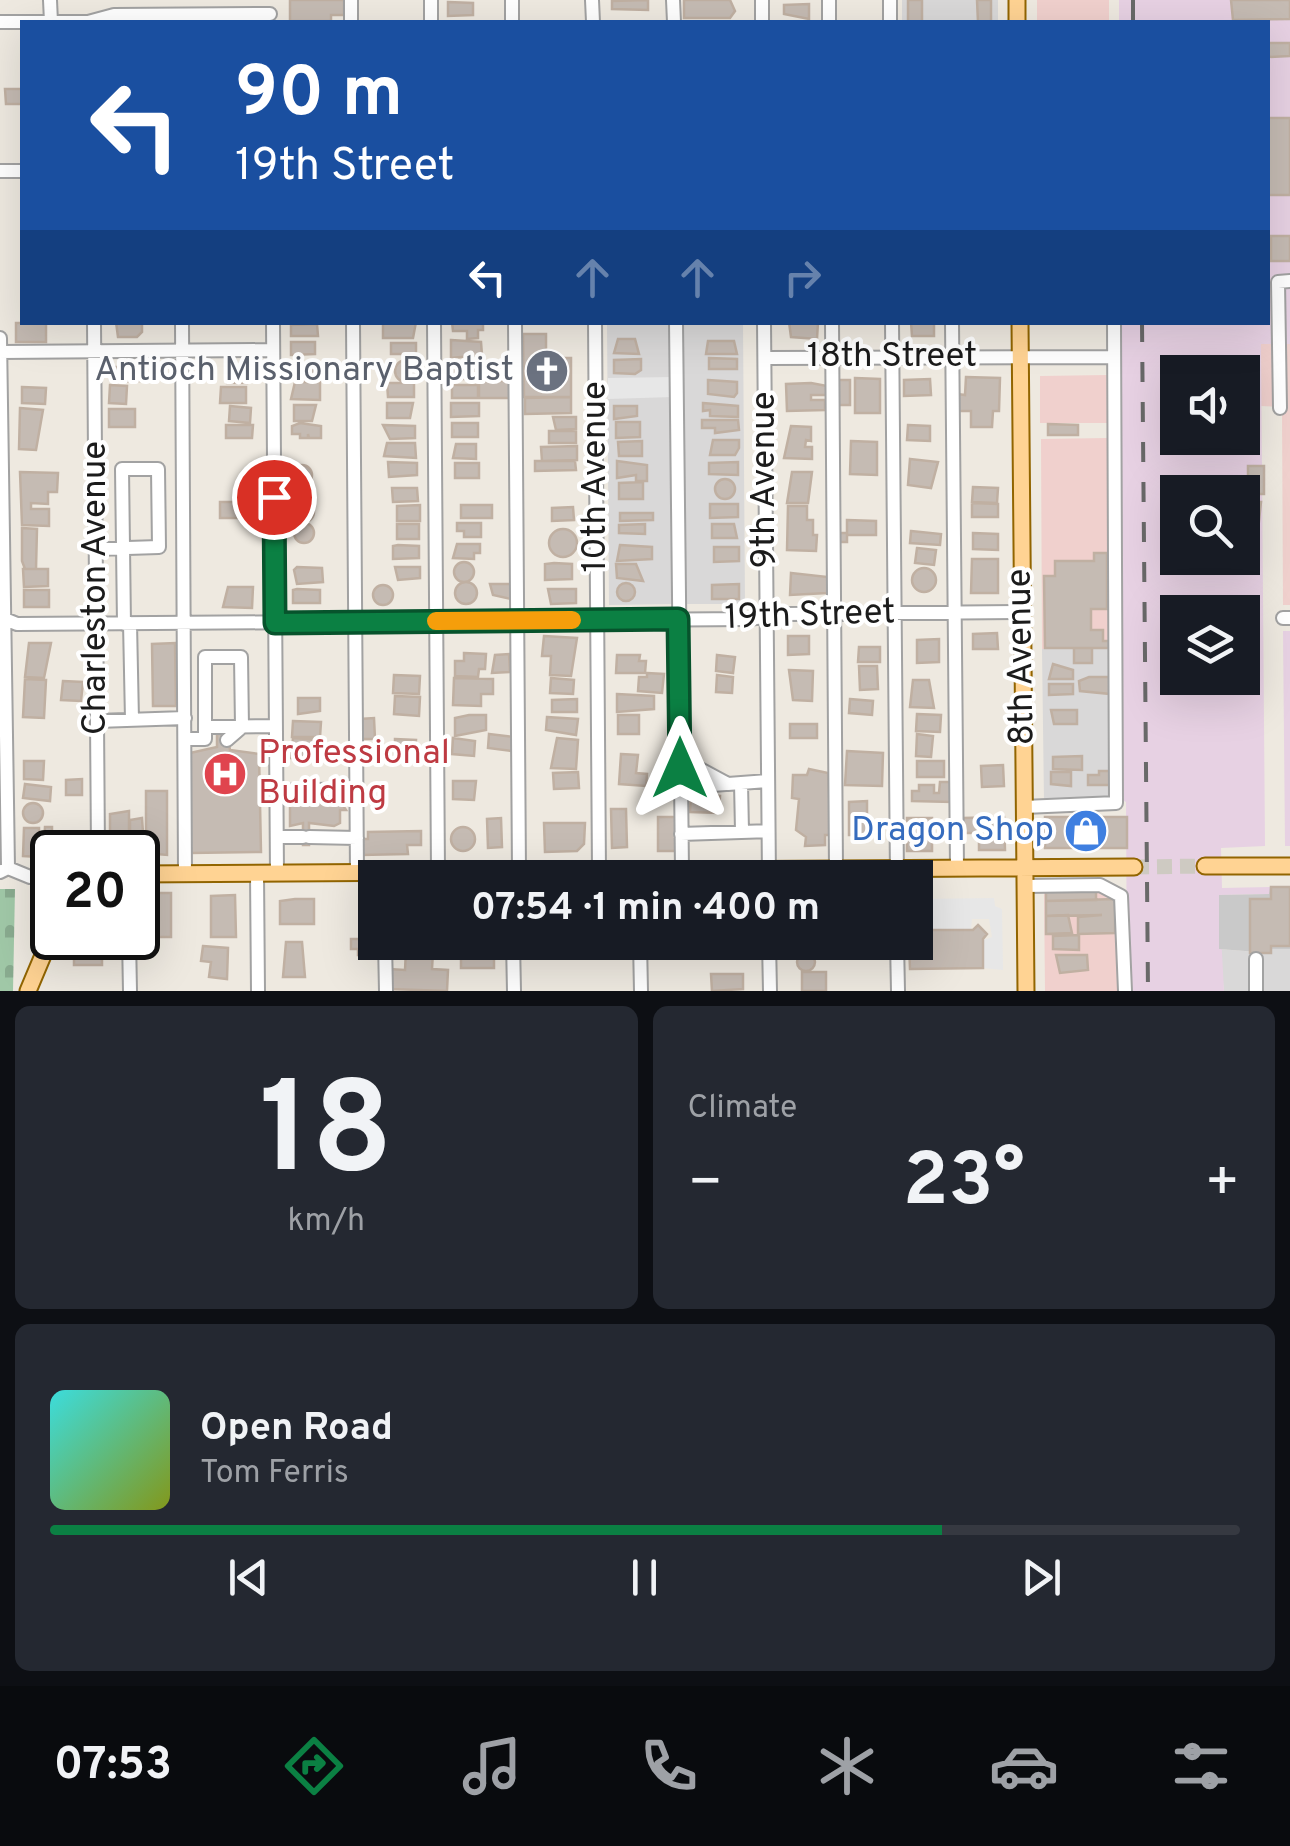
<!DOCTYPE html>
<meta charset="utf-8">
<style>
:root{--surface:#171b24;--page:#242831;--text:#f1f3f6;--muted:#9ea1a6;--line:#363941;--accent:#0b8043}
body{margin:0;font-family:Overpass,sans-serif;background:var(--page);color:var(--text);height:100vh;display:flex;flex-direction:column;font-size:38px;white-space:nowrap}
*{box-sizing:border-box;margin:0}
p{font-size:32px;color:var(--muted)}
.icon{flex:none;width:55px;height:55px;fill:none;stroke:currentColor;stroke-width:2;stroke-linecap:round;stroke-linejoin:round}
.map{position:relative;height:991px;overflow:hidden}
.panel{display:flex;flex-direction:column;gap:15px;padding:15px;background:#0d0f14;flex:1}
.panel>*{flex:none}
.banner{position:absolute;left:20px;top:20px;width:1250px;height:305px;border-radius:0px;box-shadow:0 10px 40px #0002;background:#1a4fa0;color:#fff;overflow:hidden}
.fabs{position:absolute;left:1160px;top:355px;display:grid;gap:20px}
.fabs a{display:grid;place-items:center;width:100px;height:100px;border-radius:0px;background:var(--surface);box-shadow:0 10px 40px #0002;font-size:50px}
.speed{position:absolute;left:30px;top:830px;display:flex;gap:20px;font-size:50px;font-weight:700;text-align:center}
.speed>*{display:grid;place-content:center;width:130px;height:130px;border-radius:50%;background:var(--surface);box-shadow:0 10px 40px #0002;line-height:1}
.speed .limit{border:5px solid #111;border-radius:15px;background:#fff;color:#111}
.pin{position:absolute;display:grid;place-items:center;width:85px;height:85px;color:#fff;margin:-42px;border:5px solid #fff;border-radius:50%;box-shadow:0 2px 10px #0007}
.me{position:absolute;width:110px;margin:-55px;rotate:0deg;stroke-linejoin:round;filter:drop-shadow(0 0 8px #0008)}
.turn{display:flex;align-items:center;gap:35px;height:210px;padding:0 50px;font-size:45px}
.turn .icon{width:130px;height:130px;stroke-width:2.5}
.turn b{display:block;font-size:70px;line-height:85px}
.lanes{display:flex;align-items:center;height:95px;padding:0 50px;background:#0003;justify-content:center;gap:50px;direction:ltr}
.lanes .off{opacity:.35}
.big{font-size:75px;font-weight:700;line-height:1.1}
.panel .tile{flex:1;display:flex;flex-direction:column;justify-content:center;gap:15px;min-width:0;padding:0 35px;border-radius:15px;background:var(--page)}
.panel .dial{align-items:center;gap:0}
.dial b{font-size:130px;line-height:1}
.song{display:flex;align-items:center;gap:30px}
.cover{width:120px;height:120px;border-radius:15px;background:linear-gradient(135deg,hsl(180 70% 55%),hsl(70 70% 35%))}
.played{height:10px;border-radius:5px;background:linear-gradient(90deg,var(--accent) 75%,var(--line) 75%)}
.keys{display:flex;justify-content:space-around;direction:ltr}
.heat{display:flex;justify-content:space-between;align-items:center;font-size:55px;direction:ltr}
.panel .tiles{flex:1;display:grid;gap:15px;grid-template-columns:1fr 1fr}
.tile:last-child{grid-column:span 2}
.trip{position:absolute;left:358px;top:860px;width:575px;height:100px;border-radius:0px;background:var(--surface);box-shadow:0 10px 40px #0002;font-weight:700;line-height:100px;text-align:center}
.tab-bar{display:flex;height:160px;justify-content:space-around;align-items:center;background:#090b0e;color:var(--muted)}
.tab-bar .icon{width:70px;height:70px}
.tab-bar .active{color:var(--accent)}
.tab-bar b{font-size:45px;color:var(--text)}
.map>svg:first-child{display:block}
.residential{fill:#d9d8d8}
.commercial{fill:#f0d0cd}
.industrial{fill:#e7d1e3;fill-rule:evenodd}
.religious{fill:#c9c9c9}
.cemetery{fill:url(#cemetery-stones)}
.parking{fill:#e7e7e7}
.building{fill:#c5bbb3;stroke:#c0b0a2;stroke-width:2.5}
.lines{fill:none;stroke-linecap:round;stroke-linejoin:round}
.major-tunnel{stroke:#cecac2;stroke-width:15;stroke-dasharray:15 8;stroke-linecap:butt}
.minor-casing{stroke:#a2a2a2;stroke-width:16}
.major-casing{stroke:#926500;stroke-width:19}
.minor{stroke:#fff;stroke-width:12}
.major{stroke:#ffd393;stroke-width:15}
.rail{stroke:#696969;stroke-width:4;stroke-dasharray:20 20;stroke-linecap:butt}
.route-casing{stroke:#07532c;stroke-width:25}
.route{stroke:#0b8043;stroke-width:18}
.slow{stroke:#f59e0b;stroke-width:18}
.labels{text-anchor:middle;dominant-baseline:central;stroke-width:8;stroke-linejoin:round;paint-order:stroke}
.street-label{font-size:35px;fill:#1b1b1b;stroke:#fff}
.worship-label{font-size:35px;fill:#5b616d;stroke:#fff;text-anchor:end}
.health-label{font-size:35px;fill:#be3a42;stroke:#fff;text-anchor:start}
.shop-label{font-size:35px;fill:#366cbe;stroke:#fff;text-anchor:end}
</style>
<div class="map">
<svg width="1290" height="991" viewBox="0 0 1290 991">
<defs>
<pattern id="cemetery-stones" width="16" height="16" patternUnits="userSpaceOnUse" patternTransform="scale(2.5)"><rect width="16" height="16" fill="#a0c8a7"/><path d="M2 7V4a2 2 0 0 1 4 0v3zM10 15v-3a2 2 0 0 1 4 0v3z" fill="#89ab8f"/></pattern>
</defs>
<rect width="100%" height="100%" fill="#eee9e0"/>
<path class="residential" d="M902,0H998V22H902Z
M607,323H671L673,604L609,605Z
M679,323H743L745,604H681Z
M1109,648L1110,802H1044L1042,649Z
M1219,949L1270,953L1271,949H1290V991H1224Z"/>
<path class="commercial" d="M1037,0H1109V22H1037Z
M1261,344H1290V605H1283L1282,407L1261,406Z
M1107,375V423H1040V376Z
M1107,438L1109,648L1042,649L1041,439Z
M1116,889L1117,991H1045L1044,890Z"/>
<path class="industrial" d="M1119,0H1290V344H1261L1265,846L1221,848L1222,888L1270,887V894L1219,895L1224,991H1127L1126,802L1121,799L1117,323L1268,322V22H1119ZM1178,372H1242V438H1178ZM1178,492H1242V558H1178ZM1178,612H1242V678H1178Z
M1283,631H1290V846H1285Z"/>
<path class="religious" d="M1270,887H1290V949H1272L1271,953L1219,949V895L1269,894Z"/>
<path class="cemetery" d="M0,889H15L13,991H0Z"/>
<path class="parking" d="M673,377V397L608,399V378Z
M994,898L995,906L1002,909L1003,970L983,968V940L992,937L989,919H972L971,929L915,930V899Z"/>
<path class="building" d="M290,0H344V15H331V21H290Z
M648,0V10L612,9V1Z
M684,0H730L735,11L730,18H684Z
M908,0H922V22H908Z
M977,0H991V22H978Z
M1231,0H1290V19L1233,20Z
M448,2L473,3V15L448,16Z
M809,4V19L784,14V5Z
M1268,43H1290V56L1268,57Z
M5,89H22V104H6Z
M1268,118H1290V195H1268Z
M1271,236H1290V261H1271Z
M116,322H142V332L137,337H118Z
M383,322H416L413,338H383Z
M452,322H483V330H478V338L467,339V331H453Z
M789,322H818L817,339L791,337Z
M911,322H934V336H912Z
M16,323H46V342H16Z
M317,324L318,336H291V325Z
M523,334H546V358H571V397H524Z
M618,339H635L639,354L614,353Z
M451,340L481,342L482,355L451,358Z
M708,341H734L737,354H706Z
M291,342H315V354L291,355Z
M391,343H416V354H391Z
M709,358L737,359V369H709Z
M641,359V370L635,374L614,373V360Z
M395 371a11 11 0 1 1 22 0a11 11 0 1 1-22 0Z
M456,361L481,363V372H472L471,379H457L453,374Z
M247,366V383H227V367Z
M291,366H317V380H291Z
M115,367H140L141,381L115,382Z
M966,377L1000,378L999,411H993L992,427H971V411H956L957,394L965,395Z
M855,378L880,379V413H855Z
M930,379L931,395L904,396V380Z
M708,380L737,382V393L734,397L708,394Z
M836,380H850V405H836Z
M479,381H510V398H479Z
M295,382H320V400L291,399Z
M387,383H414V397H388Z
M811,383L827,386V395H811V400H825V410L787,411L786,384Z
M110,385L127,386L126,404L109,403Z
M452,385H478V398H452Z
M22,387L46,388L45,404L22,403Z
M221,387H246V403H220Z
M571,397V413L525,414V398Z
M387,403H413L410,418H387Z
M451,403H479V416L451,417Z
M703,403L738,406V417L710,416V410L703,411Z
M294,405H316L312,421H294Z
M230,406L251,408L250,423L229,421Z
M614,406H637V416L614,419Z
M20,408L43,410L36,450L19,449Z
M109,409H135V427H109Z
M553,417H576V429L556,430Z
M702,420H738L739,430L715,433V428H702Z
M616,422H640V437L616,438Z
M300,423L321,426V438H309L308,434V438H300V434H292V426Z
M452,423H478V437H452Z
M1048,424L1078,425V435H1048Z
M226,425H253L252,438H226Z
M383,425L415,426V438L390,439Z
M908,425L930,426V441L907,440Z
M791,426L811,427V441L806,440L805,447H812V459L784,458Z
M549,431H576V443H549Z
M713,440H739V448L735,455H710Z
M642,441V456H619L618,442Z
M851,441L877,442V475L850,474Z
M387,443H415L416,458L384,456Z
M456,444H476V459L453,458Z
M577,446V460L542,461L541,447Z
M910,459L938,462L931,488L908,485Z
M535,461H575L576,470L535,471Z
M617,461L647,465V481H636V475L617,478Z
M388,462L417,463V475L389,477Z
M738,462V475L709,474V463Z
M455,463H479V478H455Z
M292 475a10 10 0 1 1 20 0a10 10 0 1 1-20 0Z
M1248,466H1264V494H1248Z
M20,472L58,473L57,492H48V504L31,503V509H49V526L22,525Z
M792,472H812L808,503H787Z
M715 489a10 10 0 1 1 20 0a10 10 0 1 1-20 0Z
M643,482V499H619V483Z
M973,487L998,488L997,503L972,502Z
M392,488H417L418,501L393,502Z
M220,502H246V518H220Z
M1244,502H1261L1257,540H1245Z
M294 512a10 10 0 1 1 20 0a10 10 0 1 1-20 0Z
M972,503L998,504V517H972Z
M710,504H738V517L710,518Z
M420,505V521H397V506Z
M461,505H492V518H461Z
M788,506H807V520H813V535H817L816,551L787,550Z
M573,507L574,520L552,521V508Z
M620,513H653V520L620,521Z
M847,520L876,521V535H847V542H837V533H847Z
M294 533a10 10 0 1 1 20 0a10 10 0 1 1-20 0Z
M457,523H481V537H464V531H457Z
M397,524H419V539H397Z
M645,524V534L619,533V525Z
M712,524H734L737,538H712Z
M22,528L37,529L36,569H25L22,561Z
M549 543a14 14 0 1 1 28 0a14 14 0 1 1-28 0Z
M911,531L941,534L940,545L910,543Z
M973,533L998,534V550L973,549Z
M457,544H480V553H474V559L453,558Z
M398,545L419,546V558L393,559V546Z
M620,545L652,547V559L617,561Z
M714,547H739V561L714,562Z
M917,548L936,550L934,565L915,563Z
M1094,553H1107V609H1091V630H1103V641H1110V648H1045L1044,576H1055V561H1094Z
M972,559H998V593H971Z
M454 572a10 10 0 1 1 20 0a10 10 0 1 1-20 0Z
M554,563L572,564V579L545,580V564Z
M616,564H636L643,581L617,578Z
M297,567L322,568L323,582L297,584L294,570Z
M395,567H420V578L398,580Z
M912 580a12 12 0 1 1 24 0a12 12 0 1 1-24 0Z
M23,569H48V586L24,587Z
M791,573L828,577L827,593L790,595Z
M455 593a11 11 0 1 1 22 0a11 11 0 1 1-22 0Z
M617 592a9 9 0 1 1 18 0a9 9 0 1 1-18 0Z
M490,584H512L511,599L493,595Z
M739,584V599H712V585Z
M373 595a10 10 0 1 1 20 0a10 10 0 1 1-20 0Z
M228,587H253L252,608L223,607Z
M297,589L320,590V603H293V590Z
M548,589H576V603L551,604Z
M24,590H49V607H24Z
M997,633L998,649H973V634Z
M544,636L577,638L571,676L550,675L551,656H542Z
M788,636H809V654L788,655Z
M939,639V662L917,663V640Z
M29,643H51L44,678L25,677Z
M175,643L176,706H153L152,644Z
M859,647H880V662H858Z
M1074,648H1092V663H1074Z
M464,653L486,654L485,669H479L478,677L455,676V661H464Z
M509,654L510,672L492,673L495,655Z
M617,655H640L639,661H646L645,673H616Z
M717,655L735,657L733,673L716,671Z
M1053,664L1073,670V679H1049Z
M859,666H877L878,689L860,690Z
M789,670L813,671L812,701L793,700Z
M647,673L664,674L662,693L638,691L639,677H647Z
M394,675L420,676L419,694L393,693Z
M717,675L733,677L732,693L716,692Z
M1089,677H1111V694L1080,691L1079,681Z
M454,678L493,679V694H481V706L453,705Z
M551,678L574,680L573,694L550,693Z
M25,679L46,680L44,718L23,717Z
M913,680H929L934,708L910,707Z
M63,681L83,682L81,701L61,700Z
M1049,684H1073V694L1049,695Z
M617,694L654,696V709L617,712Z
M395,696L420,697L419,716L394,714Z
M298,698H320V711L298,714Z
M577,699V712H552V700Z
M850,699L873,701L872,715L849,713Z
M1051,710H1077V724H1054Z
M917,714L941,715L940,732L916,731Z
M469,715H486V730L455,736V718Z
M618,715H639V734H618Z
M547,717L578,719L576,735L546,730Z
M374,718L375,739H361L360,719Z
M293,721L321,722L320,737H292Z
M790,724H817V738H790Z
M217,734H227L230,750L259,754L261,852L191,853L190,753L217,747Z
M489,734L514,737L512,751L488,748Z
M917,734L933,736L931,757L916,756Z
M293,738L320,740L318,760L291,758Z
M453,738L475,741L474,756L452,754Z
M557,738L578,740L576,769L551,768Z
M395,739L416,740L415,757L395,756Z
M847,751L883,753L882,786L845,785Z
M621,754L638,755L636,773L647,774L646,786L619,784Z
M1082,756V770L1053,769V757Z
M24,761H44L43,780L24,779Z
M917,761H944V777H917Z
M1003,765L1004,786L982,787L981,766Z
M809,769L828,773L831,835H825V845L805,846L806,837L796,830L799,799L792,798L793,775H807Z
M1099,771H1110L1111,785H1088V775H1099Z
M578,772L579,788L554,789L553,773Z
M692,772L701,773L700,795L720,796L719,813L690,812Z
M1051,772H1071V786L1051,784Z
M82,779V795H66V780Z
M453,781H476L474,800L453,799Z
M940,782H952V802L912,801V791H919V785H934V793H939Z
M25,784L51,787L50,801L23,798Z
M146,791H167V855L146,853Z
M290,801H340L346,810H340V823L334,826L309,823V845H303V823L290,826Z
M867,801V835H849V802Z
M23 813a10 10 0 1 1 20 0a10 10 0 1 1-20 0Z
M611,809H626L627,847L612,848Z
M129,811V852H110V814Z
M658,817H676V851H658Z
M1004,817L1005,850H979V833H963V818Z
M1045,817H1127V848H1045Z
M142,818L144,847H130V820Z
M501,818L502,847L488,848L487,819Z
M907,818H932V851H907Z
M544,823H585L584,844L577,851L545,852Z
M45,827H52V836L59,837L58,852L52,856H43Z
M451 839a12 12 0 1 1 24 0a12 12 0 1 1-24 0Z
M24,828H39V857L23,856Z
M421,831V845H407L408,854L361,855V839H368V832Z
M63,834L84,835V852H63Z
M1271,887H1290V946H1271V953H1250V899H1271Z
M1046,889H1096V900L1046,901Z
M138,893H171V937H138Z
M235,895L236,937H211V896Z
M295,899H314V924H280V901Z
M360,899H375L369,926H360Z
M1115,899V933L1078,934V917L1102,915L1046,916V901Z
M1068,915L1072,933L1046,934V916Z
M978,925L987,934L983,939V968L910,969L909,942H915V930H973Z
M1079,935V950L1053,949V936Z
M351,939H374L373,956L358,955V949H351Z
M84,942L118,947V958H102V965H74V944Z
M286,942H302L305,977H283Z
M468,942H494V968H461V954H468Z
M203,946L228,948L227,979L209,977L211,962L201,961Z
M406,950L433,952L432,969L448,970L447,991L389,989L390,969L405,970Z
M797 962a9 9 0 1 1 18 0a9 9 0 1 1-18 0Z
M1056,955H1087L1088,970L1060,973Z
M802,972H826V991H802Z
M711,974H743V989L712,991Z"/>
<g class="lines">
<path class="major-tunnel" d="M1134,867L1205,866"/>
<g class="minor-casing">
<path id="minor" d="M50,0L51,22
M351,0V22
M431,0V22
M512,0V22
M592,0L593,22
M673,0L674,22
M762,0V22
M829,0V22
M890,0V22
M0,22H88L114,15L270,14
M0,171H22
M94,322L98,852
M182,322L185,874
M273,322L277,873
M353,322L357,873
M434,322L438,872
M515,322L519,872
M595,322L599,871
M676,322L682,870
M764,322L769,878
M832,322L836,869
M892,322L897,878
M952,322L957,868
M0,338L8,868
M0,352L273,350
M765,358L1114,357
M1280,408L1278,282L1290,281
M96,549L159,547L158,469H122L124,624
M0,617L17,624L749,619L784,614L1022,612
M1283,618H1290
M130,623L132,720
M97,721L185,718
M205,727V657H241L242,727L227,740
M185,739H205V727L276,726
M679,769L702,770L728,784L768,781
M741,783L742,831
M698,786L726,784
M276,791L357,789
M1024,807L1116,803L1114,322
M681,834L768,831
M277,837H303
M309,837L357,838
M0,872L8,868L30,877H52
M257,874L258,991
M1025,886L1100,885L1121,896L1125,991
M129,938L130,991
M385,942L386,991
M513,942L514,991
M640,942L641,991
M769,942L770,991
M897,942L898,991
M385,943L438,942
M1256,959V991"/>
</g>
<g class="major-casing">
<path id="major" d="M1017,0V22
M1020,322L1026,991
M1205,866H1290
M138,874L1134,867
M28,991L52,934"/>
</g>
<use href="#minor" class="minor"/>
<use href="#major" class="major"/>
<path class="rail" d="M1133,0V22
M1142,322L1148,991"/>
</g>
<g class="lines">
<g class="route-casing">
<path id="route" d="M274,497L275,623L678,619L680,768"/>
</g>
<use href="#route" class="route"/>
<path class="slow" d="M436,621L572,620"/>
</g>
<defs>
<g id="church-disc" transform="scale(2.25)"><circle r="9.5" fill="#6b7280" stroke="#fff"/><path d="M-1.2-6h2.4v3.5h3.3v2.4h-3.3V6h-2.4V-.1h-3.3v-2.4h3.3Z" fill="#fff"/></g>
<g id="hospital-disc" transform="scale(2.25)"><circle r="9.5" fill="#e0444e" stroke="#fff"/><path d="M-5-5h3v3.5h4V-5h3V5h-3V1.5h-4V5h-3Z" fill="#fff"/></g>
<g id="shop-disc" transform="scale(2.25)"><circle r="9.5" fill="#3f7fe0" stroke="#fff"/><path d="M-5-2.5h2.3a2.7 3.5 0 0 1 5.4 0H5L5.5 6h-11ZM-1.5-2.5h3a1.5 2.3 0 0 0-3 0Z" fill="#fff"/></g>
</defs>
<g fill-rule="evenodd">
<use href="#church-disc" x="547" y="371"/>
<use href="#hospital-disc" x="225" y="774"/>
<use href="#shop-disc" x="1086" y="831"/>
</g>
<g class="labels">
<g class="street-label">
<text x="892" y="357">18th Street</text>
<text transform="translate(596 477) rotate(-90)">10th Avenue</text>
<text transform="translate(765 480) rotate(-90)">9th Avenue</text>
<text transform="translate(96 588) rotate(-90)">Charleston Avenue</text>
<text transform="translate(810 616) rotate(-2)">19th Street</text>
<text transform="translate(1022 657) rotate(-91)">8th Avenue</text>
</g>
<g class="worship-label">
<text x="514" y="371">Antioch Missionary Baptist</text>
</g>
<g class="health-label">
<text x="258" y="754">Professional<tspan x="258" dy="40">Building</tspan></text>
</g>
<g class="shop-label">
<text x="1054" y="831">Dragon Shop</text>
</g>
</g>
</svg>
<div class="fabs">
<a><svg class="icon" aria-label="sound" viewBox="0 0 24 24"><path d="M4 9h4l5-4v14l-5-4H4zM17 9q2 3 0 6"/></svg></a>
<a><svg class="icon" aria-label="search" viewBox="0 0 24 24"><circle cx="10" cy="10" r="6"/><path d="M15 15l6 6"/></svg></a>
<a><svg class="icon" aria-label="layers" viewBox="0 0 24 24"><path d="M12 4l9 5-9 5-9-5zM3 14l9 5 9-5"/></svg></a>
</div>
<div class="speed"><div class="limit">20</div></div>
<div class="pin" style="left:274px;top:497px;background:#d93025"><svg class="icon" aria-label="arrive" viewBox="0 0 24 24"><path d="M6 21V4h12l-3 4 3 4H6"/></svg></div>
<svg class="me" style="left:680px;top:768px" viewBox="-20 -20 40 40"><path d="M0-17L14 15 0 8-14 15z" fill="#0b8043" stroke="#fff" stroke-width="4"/></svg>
<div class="trip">07:54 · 1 min · 400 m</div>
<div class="banner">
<div class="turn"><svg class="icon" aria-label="left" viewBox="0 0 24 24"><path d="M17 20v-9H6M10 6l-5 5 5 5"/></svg><div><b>90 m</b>19th Street</div></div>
<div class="lanes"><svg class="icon" aria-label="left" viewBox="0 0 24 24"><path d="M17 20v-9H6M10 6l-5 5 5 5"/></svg><svg class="icon off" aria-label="ahead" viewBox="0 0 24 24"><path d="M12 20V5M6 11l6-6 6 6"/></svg><svg class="icon off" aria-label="ahead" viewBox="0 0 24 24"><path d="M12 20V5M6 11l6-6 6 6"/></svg><svg class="icon off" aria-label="right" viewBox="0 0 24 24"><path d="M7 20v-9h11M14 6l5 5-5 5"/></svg></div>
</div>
</div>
<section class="panel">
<div class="tiles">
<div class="tile dial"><b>18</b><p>km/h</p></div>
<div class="tile"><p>Climate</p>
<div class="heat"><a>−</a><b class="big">23°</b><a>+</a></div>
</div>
<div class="tile">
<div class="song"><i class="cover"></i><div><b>Open Road</b><p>Tom Ferris</p></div></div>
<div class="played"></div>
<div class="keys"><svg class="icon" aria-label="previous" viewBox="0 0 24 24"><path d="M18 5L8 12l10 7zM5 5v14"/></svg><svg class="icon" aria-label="pause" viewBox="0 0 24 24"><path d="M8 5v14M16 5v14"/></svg><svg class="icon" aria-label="next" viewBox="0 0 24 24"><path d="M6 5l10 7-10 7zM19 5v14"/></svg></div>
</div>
</div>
</section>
<nav class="tab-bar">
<b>07:53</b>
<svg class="icon active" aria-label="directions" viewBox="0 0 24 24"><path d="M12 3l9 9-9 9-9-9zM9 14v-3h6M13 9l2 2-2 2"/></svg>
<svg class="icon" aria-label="music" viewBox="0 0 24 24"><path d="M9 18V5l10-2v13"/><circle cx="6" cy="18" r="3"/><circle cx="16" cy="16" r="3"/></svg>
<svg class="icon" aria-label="phone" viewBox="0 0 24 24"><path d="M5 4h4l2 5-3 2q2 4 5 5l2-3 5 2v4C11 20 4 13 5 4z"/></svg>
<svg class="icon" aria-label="climate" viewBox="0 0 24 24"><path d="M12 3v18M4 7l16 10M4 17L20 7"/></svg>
<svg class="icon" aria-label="car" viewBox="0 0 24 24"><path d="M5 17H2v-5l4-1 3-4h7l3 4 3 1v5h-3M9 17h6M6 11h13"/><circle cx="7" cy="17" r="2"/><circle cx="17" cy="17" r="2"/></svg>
<svg class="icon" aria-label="filters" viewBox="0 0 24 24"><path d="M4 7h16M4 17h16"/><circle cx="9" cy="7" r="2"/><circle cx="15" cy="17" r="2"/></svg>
</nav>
